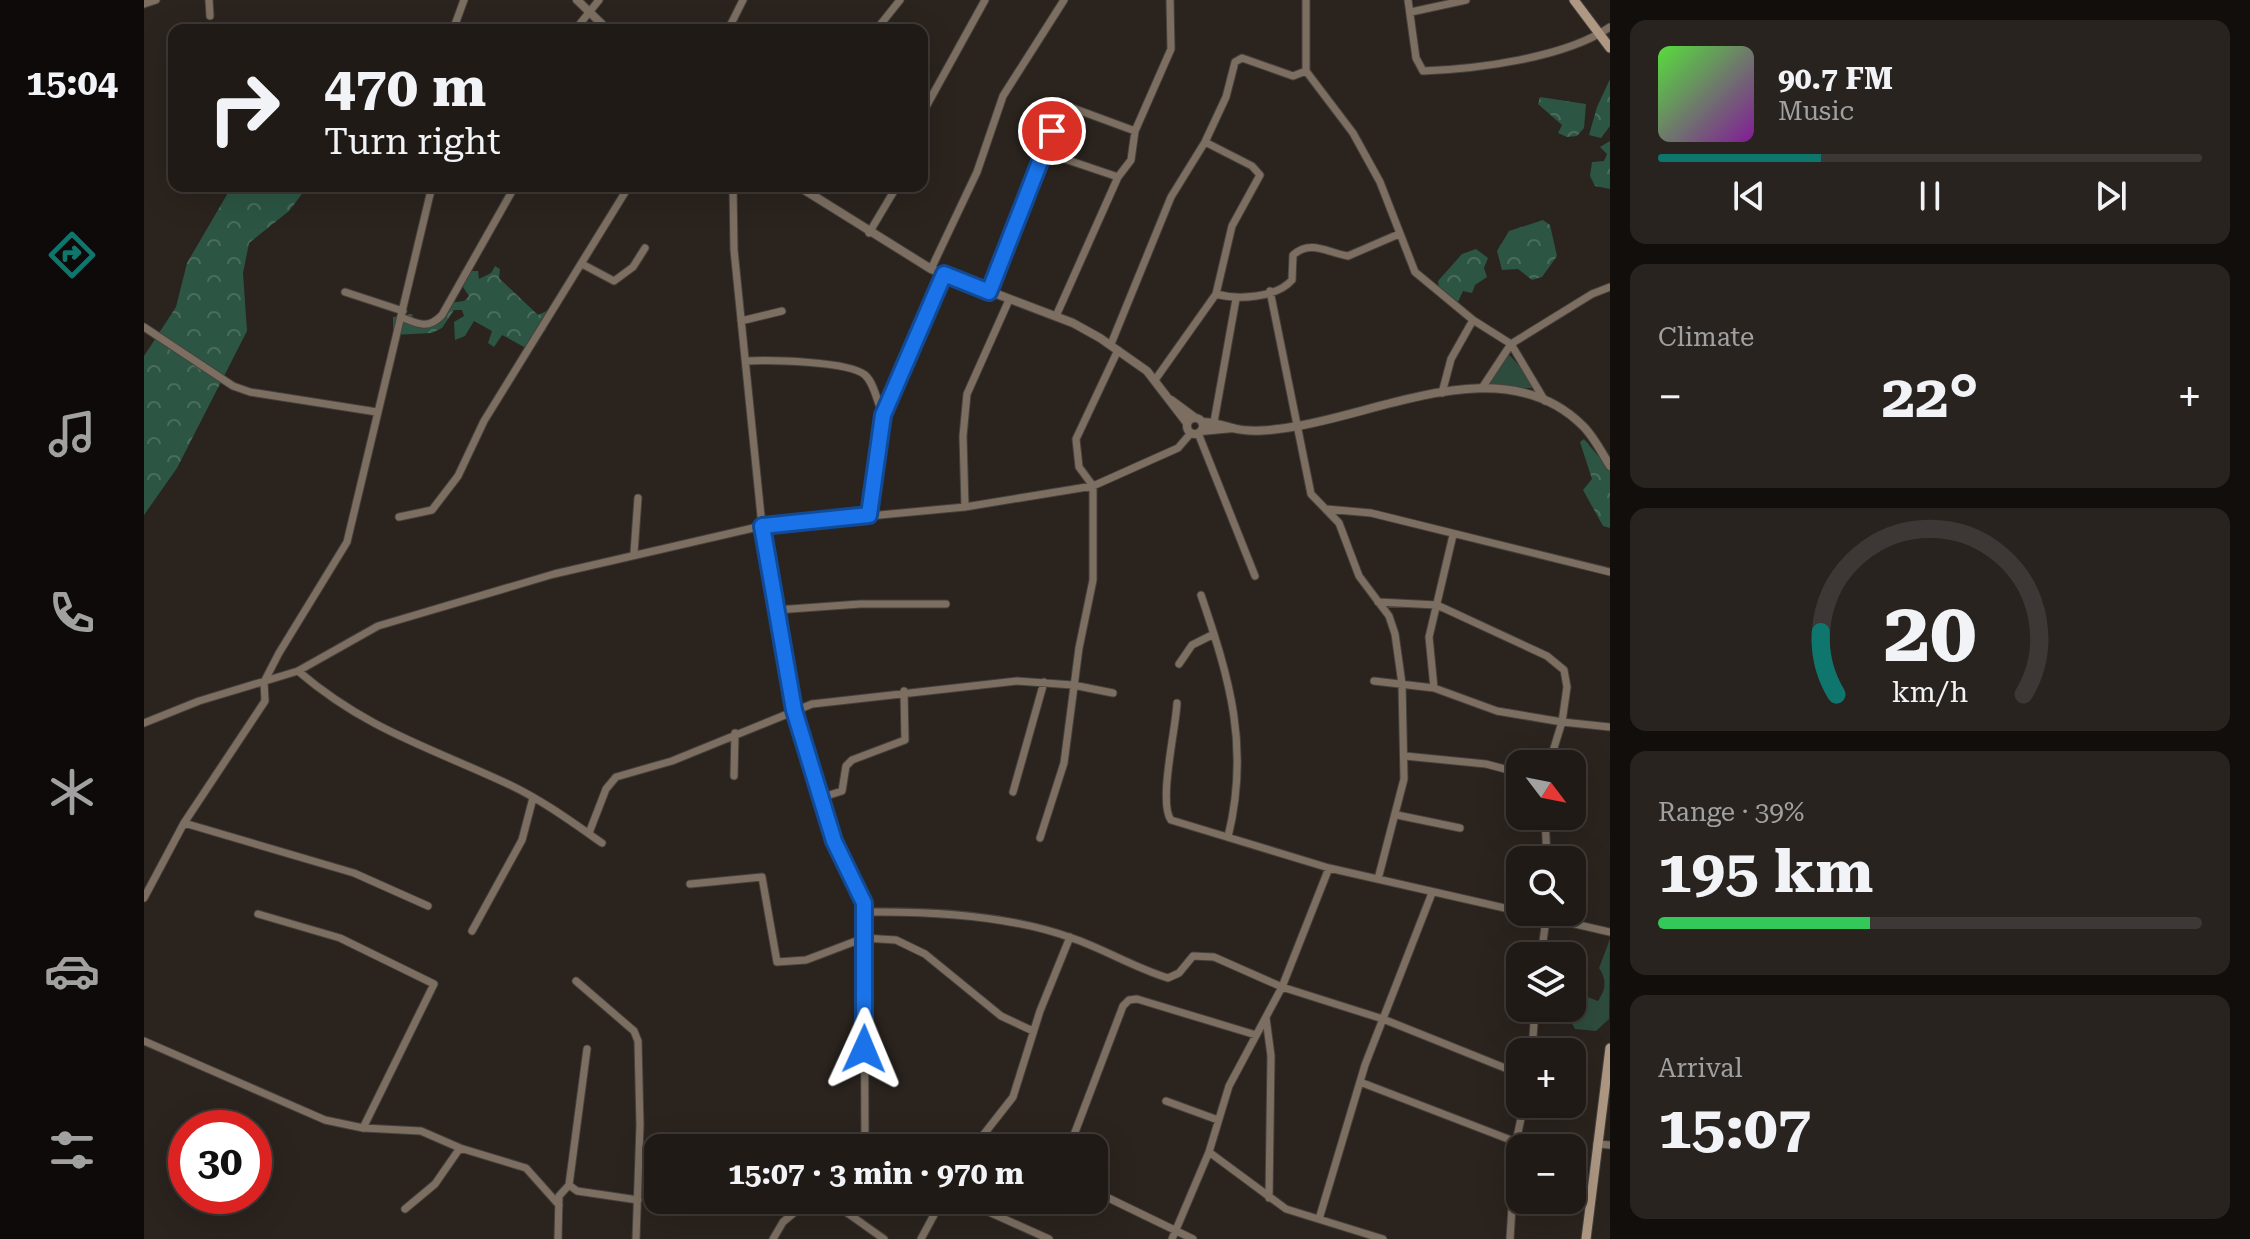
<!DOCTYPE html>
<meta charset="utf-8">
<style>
:root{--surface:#201a16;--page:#28231f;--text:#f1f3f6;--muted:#a2a1a1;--line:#3d3835;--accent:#0f766e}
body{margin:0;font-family:"Roboto Serif",serif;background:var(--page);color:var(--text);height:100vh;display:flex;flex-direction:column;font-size:30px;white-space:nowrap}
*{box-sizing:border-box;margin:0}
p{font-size:26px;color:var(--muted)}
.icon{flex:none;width:44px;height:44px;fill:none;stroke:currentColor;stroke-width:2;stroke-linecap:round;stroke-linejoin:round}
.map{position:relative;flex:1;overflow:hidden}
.details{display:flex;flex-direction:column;gap:20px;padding:20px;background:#120e0c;width:640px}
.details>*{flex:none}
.banner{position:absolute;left:24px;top:24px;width:760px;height:168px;border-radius:16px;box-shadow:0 8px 32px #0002,0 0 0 2px var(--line);background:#201a16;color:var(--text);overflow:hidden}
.needle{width:52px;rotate:122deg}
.fabs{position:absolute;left:1362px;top:750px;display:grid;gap:16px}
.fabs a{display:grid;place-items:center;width:80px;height:80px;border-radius:16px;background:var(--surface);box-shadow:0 8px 32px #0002,0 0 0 2px var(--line);font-size:40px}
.speed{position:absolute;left:24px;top:1110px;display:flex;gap:16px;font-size:40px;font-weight:700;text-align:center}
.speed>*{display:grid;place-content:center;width:104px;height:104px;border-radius:50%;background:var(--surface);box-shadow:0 8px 32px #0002,0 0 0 2px var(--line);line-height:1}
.speed .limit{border:12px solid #d22;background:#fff;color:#111}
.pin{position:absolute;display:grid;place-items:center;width:68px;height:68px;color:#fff;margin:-34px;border:4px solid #fff;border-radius:50%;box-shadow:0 2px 8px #0007}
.me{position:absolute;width:88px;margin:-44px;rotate:1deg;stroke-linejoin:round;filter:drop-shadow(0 0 6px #0008)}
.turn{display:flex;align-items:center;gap:28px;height:168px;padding:0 24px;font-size:36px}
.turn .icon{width:104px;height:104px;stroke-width:2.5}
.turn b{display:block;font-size:56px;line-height:68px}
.big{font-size:60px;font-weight:700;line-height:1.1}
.details .widget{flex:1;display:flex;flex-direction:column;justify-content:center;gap:12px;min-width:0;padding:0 28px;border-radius:16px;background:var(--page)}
.details .dial{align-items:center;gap:0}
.dial svg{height:208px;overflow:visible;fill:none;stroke:var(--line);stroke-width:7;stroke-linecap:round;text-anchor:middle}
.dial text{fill:var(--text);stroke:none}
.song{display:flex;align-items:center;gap:24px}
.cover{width:96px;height:96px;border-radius:12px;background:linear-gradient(135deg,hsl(110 70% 55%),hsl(290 70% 35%))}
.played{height:8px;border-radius:4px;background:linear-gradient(90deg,var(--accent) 30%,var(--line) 30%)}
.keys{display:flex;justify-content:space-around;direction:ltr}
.heat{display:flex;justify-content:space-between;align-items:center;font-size:44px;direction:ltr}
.charge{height:12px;border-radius:6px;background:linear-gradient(90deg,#34c759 39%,var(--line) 0)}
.trip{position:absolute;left:500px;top:1134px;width:464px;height:80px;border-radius:16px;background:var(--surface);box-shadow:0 8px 32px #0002,0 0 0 2px var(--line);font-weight:700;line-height:80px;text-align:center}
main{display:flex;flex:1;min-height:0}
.tabs{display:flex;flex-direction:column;width:144px;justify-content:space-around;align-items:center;background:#0d0a09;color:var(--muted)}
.tabs .icon{width:56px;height:56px}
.tabs .on{color:var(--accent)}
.tabs b{font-size:36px;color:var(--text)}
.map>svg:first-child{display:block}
.grass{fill:#2e4c3e}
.forest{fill:url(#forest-crowns)}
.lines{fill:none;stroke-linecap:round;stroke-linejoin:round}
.minor-casing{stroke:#47413c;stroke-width:9}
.tertiary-casing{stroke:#47413c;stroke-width:10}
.secondary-casing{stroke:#47413c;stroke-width:11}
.minor{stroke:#7c6f62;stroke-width:7}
.tertiary{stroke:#7c6f62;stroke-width:8}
.secondary{stroke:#ae9884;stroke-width:9}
.route-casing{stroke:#114b97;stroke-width:20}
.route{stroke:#1a73e8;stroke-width:14}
</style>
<main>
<nav class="tabs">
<b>15:04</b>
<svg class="icon on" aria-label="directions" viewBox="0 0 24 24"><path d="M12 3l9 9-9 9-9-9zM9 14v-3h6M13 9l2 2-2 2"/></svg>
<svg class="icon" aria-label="music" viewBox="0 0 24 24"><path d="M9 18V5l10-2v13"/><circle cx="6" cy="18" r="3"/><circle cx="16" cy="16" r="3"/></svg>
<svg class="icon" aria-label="phone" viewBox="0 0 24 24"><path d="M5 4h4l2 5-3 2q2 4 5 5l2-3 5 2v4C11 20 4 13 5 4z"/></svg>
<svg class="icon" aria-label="climate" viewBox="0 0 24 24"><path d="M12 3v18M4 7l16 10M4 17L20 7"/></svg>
<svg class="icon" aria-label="car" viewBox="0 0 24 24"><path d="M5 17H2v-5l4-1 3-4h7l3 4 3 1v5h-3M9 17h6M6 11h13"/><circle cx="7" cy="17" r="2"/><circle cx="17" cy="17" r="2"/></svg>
<svg class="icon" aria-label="filters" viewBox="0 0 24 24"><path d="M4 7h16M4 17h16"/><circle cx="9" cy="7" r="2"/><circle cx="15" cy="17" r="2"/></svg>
</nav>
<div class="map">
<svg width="1466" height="1239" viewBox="0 0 1466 1239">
<defs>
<pattern id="forest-crowns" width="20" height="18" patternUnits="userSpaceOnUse" patternTransform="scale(2)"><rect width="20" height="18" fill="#2c5543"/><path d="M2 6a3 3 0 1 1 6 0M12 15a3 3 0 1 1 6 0" fill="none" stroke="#4a6d5e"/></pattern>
</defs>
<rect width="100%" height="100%" fill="#2a231e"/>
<path class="grass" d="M1361,350L1395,388H1342Z
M1466,939L1465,1019L1452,1031L1431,1029L1424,1017L1429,1006L1428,990L1434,998L1441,996L1454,1001C1462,989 1463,980 1455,968Z"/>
<path class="forest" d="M1466,79V126L1457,138L1445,135L1453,107Z
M1396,97L1442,104L1440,128L1433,136L1423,137L1414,133L1418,125L1394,104Z
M1466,141V189L1451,186L1446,176L1448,162L1460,161L1463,154L1456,147Z
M88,186H164L145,211L105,243L99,273L103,331L33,468L0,515V356L32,307L43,263Z
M1399,220L1406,225L1413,256L1398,277L1388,280L1374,269L1358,270L1353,251L1365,231Z
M1332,249L1344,258L1340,268L1343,277L1331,285L1328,293L1319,291L1314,302L1295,289L1294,281L1318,254Z
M351,266L356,269L355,278L394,315L403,311L402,330L382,348L358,335L350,347L344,343L348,331L330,321L321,336L311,340L310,322L320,316L318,310H310L298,328L288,333L249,335V317L268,314L271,324L294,318C299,302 305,303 320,301L325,296L315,281L317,271H334L335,279L347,273Z
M1440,439L1466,470V528L1459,526L1439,490L1448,479L1436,442Z"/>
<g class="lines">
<g class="minor-casing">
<path id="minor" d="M65,0L66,16
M1162,0V71L1209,133L1236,182L1271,272L1329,320L1367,344L1401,401
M1264,0L1272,58L1279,71C1333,69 1421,58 1466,27
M0,4L12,0
M1267,12L1322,0
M309,30L320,0
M431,30L455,0
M584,30L599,0
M732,30L756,0
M778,114L841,0
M900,152L974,177L912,316
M974,177L987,160L991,131
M589,186L590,250L618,526L650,710L690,841L720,903L721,1148
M725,233L753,186
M438,264L470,281L489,267L501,248
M787,269L833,172L859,96L920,0
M1126,291L1167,494L1195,523L1215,576L1245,616L1251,634L1258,684L1260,779L1234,879
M201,292L259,311
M845,292L895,169L915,103L991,131L1027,49L1026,0
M1072,294C1094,300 1132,298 1148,280L1149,255C1167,239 1184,253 1204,256L1255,234
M257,317C274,324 284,330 298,315L371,186
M597,321L638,311
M0,327L89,386L106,392L233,412
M967,344L1027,197L1061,142L1082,97L1091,62L1098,58L1149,76L1162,71
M602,361C625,360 705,361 721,375C731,384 733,403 739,415
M1011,380L1072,294L1088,226L1116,175L1108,166L1061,142
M1338,388L1367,344L1448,294L1466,287
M1298,393L1307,359L1329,320
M1070,422L1092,299
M1054,433L1111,576
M821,507L819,436L823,394L865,300
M1182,509L1227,513L1466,572
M725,515L739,415L800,274
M255,517L288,510L314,476L340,421L485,186
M490,553L494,498
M1057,595C1086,680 1106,747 1084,837
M1234,602L1293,605L1403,656L1420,670L1423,687L1418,722L1466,727
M632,610L716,604H802
M1035,664L1048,645L1070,634
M154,671C223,730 285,747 364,784C398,800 428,822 458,843
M1230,681L1290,688L1353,711L1418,722L1405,764
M1290,688L1285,637L1309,535
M1033,703C1032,728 1014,803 1027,820L1185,868L1466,932
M0,723L55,701L154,671L234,626L410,574L618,526L821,507L949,486L1034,448L1047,433
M1261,756L1342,764L1376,773
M590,776L591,733
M869,792L900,682
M676,798L698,791L702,766L708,760L761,740L760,691
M1253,815L1316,828
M1401,816L1403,860
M40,823L210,873L284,906
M445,833L462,789L472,777L528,761L668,704L873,681L929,685L969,693
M896,838L920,763L935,648L949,580V486L935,467L932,439L974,350
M546,884L618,877L633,962L662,960L720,938L752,940L781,954L857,1016L889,1031
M0,898L40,823L121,701L120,682L135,653L203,542L288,186
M721,912C789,911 864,915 928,938C960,949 991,968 1024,978L1035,973L1049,956L1070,957L1138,987L1239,1019L1376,1074
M114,914L196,938L290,984L219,1128
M328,931L378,840L389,798
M1397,956L1403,912
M432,981L490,1031L494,1041L496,1125L492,1239
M1122,1018L1127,1056L1125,1198
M0,1041L181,1120L219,1128L277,1131L316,1148L291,1184L261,1209
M443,1049L425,1185L433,1191L494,1200
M1388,1052L1391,1008
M1216,1082L1372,1142L1380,1104
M1022,1101L1074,1120
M839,1138L856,1148
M1453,1144L1466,1145
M316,1148L382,1168L415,1205
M829,1148L869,1097L896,1011L926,937
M925,1148L979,1006L985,1000L993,999L1112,1035
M1065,1152L1142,1209L1239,1239
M950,1191L1049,1239
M685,1200L740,1239
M818,1200L905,1239
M1175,1219L1221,1065L1288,893
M414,1239L415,1196L425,1185
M629,1239L639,1222L665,1200
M777,1239L798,1200
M1028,1239L1065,1152L1085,1086L1138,987L1185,868
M1366,1239L1372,1142"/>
</g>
<g class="tertiary-casing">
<path id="tertiary" d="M433,0L464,30
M654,186L787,269L929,323L956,338L1003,371L1043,423
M1027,400L1050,417
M1043 426a8 8 0 1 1 16 0a8 8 0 1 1-16 0Z
M1058,422C1070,422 1077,425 1088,428C1107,433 1129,430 1148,427C1238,413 1362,348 1439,426C1450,437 1458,453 1466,466
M1057,431L1089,428"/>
</g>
<g class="secondary-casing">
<path id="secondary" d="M1430,0L1466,48
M1442,1239L1466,1048"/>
</g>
<use href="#minor" class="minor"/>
<use href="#tertiary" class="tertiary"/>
<use href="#secondary" class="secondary"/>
</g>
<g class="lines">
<g class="route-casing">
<path id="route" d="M720,1049V903L690,841L650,710L618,526L725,515L739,415L800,274L845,292L908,131"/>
</g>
<use href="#route" class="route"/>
</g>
</svg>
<div class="fabs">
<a><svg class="needle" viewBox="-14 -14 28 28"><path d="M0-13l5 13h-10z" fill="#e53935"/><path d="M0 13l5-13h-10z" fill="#a2a1a1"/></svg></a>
<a><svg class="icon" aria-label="search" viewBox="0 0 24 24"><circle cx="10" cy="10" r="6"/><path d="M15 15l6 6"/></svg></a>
<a><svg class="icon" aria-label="layers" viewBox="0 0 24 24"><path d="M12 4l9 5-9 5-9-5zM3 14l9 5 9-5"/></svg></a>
<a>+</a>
<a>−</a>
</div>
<div class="speed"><div class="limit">30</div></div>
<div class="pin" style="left:908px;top:131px;background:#d93025"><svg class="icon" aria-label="arrive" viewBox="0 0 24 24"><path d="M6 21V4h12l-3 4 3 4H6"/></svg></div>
<svg class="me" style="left:720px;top:1049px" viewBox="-20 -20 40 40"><path d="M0-17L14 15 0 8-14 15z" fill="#1a73e8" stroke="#fff" stroke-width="4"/></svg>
<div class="trip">15:07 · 3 min · 970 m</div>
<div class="banner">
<div class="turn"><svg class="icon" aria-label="right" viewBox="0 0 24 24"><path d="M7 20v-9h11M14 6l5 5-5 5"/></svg><div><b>470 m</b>Turn right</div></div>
</div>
</div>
<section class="details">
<div class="widget">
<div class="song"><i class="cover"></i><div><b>90.7 FM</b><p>Music</p></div></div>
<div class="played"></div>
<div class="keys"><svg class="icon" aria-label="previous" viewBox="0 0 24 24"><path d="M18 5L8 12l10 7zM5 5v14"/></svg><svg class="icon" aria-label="pause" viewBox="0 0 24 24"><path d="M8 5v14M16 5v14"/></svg><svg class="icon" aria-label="next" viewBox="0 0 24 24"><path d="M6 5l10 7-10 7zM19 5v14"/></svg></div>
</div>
<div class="widget"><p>Climate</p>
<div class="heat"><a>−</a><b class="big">22°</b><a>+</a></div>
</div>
<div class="widget dial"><svg viewBox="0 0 100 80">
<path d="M14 69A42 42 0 1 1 86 69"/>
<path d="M14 69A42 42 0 0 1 8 45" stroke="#0f766e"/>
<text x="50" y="56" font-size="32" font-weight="700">20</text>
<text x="50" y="72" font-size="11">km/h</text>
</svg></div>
<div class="widget"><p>Range · 39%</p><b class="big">195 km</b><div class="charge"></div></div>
<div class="widget"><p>Arrival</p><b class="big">15:07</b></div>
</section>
</main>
